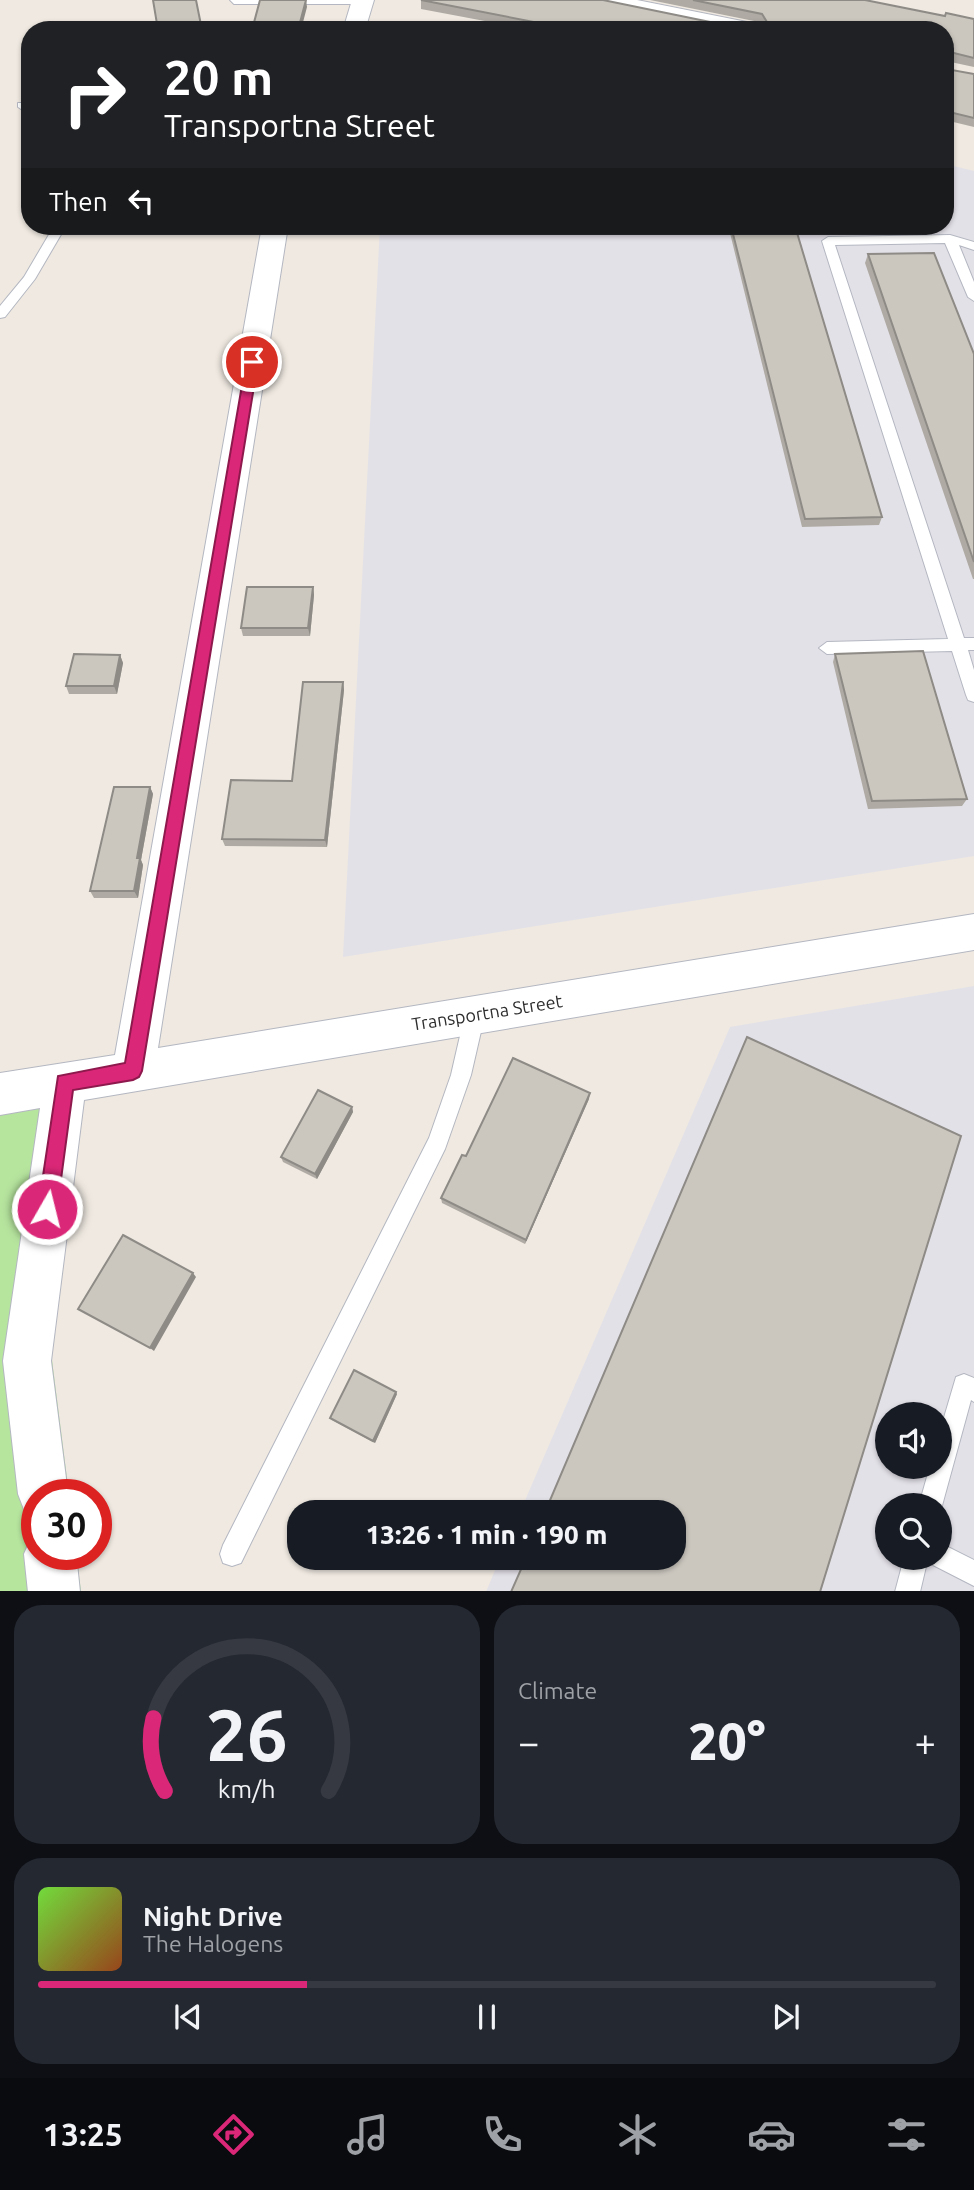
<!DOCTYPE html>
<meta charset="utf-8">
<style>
:root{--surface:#171b24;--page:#242831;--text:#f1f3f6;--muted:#9ea1a6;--line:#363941;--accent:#db2777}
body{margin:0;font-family:Ubuntu,sans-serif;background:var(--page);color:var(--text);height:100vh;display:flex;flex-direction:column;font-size:26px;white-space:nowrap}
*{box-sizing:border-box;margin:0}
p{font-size:23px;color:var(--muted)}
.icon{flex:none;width:38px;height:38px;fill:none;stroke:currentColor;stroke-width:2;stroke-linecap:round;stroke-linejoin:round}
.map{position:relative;height:1591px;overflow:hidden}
.side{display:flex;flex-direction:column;gap:14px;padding:14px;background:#0d0f14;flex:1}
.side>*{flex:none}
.guide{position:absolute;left:21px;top:21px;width:933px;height:214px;border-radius:28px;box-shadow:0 2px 5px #0004;background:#202124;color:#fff;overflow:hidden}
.buttons{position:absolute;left:875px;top:1402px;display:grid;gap:14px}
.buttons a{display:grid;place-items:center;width:77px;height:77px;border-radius:50%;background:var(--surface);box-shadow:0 2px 5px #0004;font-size:35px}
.speed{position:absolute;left:21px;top:1479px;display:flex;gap:14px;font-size:35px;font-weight:700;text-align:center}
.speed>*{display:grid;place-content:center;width:91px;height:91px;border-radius:50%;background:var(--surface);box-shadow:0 2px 5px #0004;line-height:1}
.speed .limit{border:10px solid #d22;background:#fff;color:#111}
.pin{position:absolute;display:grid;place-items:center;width:60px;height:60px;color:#fff;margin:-30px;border:4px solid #fff;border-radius:50%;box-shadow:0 2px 7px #0007}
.me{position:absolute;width:77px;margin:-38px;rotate:8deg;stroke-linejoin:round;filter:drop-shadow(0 0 5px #0008)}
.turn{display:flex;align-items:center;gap:24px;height:147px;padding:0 28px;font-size:32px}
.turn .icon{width:91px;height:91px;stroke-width:2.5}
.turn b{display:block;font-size:49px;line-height:60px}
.then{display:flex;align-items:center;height:66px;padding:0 28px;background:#0003;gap:14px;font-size:26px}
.big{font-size:52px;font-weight:800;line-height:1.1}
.side .card{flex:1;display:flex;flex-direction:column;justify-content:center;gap:10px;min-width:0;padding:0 24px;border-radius:28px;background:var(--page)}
.side .dial{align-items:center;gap:0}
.dial svg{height:182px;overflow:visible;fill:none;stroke:var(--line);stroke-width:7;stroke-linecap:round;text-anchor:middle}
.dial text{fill:var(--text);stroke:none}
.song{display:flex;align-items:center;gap:21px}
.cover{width:84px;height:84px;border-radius:10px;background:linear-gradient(135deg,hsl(100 70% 55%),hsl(20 70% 35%))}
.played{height:7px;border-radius:4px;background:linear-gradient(90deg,var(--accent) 30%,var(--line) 30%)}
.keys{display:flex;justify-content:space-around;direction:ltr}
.heat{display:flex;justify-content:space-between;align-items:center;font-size:38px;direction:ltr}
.side .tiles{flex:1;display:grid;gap:14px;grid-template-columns:1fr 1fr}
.card:last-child{grid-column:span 2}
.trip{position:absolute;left:287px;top:1500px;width:399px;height:70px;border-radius:28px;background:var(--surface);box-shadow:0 2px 5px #0004;font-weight:800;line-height:70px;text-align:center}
.dock{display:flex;height:112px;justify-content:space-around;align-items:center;background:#090b0e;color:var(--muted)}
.dock .icon{width:49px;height:49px}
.dock .on{color:var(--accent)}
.dock b{font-size:32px;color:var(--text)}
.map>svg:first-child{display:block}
.industrial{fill:#e3e1e8;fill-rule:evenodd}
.green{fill:#b6e59e}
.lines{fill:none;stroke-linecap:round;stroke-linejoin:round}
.lane-casing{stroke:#b4b7c1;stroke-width:2}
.street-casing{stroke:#b4b7c1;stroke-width:2}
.lane{fill:#fff;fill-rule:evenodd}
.street{fill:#fff;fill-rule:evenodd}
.wall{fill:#afaba4}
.shaded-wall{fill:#8e8b86}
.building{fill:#cbc7bf;stroke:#8e8b86;stroke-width:2}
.route{fill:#db2777;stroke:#8e194d;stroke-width:2}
.labels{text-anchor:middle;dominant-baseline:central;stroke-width:5;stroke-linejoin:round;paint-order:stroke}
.street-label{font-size:18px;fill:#2e2e2e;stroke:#fff}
</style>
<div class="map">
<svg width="974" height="1592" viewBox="0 0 974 1592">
<rect width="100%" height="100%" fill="#efe9e1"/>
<path class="industrial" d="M945,164L974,171V856L343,957L380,226H945Z
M974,986V1591L486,1592L500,1558H674V1512H520L730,1027ZM887,1414H940V1466H887ZM887,1505H940V1558H887Z"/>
<path class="green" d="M81,1100L51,1352L69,1494H37V1554H76L81,1591L0,1592V1114Z"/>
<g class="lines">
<g class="lane-casing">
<path id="lane" d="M230,0H367L368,1L363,4H234Z
M18,103H26L30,106V115L18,107Z
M54,226H66L35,279L5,317L0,318V306L24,277Z
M950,235L974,242V250L959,245L974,282V301L968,297L945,243L835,245L964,638H974V650H968L974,670V702L968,700L966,695L952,651L827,654L819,648L827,642L948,639L822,241L828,237Z
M475,1005L482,1008L485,1014L471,1075L445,1149L241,1563L232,1566L223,1563L220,1554L223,1545L429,1138L451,1075L465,1014L468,1008Z
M964,1374L974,1378V1402L971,1400L940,1513V1505H919L930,1466H940V1431L956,1377Z
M940,1543L974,1560V1586L931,1564L929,1558H940Z
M904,1558H928L920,1592H895Z"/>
</g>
<g class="street-casing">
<path id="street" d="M352,0H374L365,30H343Z
M595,0H637L752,23L760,25L763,30H719L606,6L598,5Z
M262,226H288L158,1048L974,914V950L84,1100L51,1361L68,1494H37V1517L25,1512L18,1494L3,1361L40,1108L0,1115V1073L115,1055Z
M37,1534V1554H76L80,1592H28L24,1554L32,1536Z"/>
</g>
<use href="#lane" class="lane"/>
<use href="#street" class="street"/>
</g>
<path class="wall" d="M421,0L720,24L759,22L650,0H865L945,16L974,19V67L946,61V69L974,74V127L945,120V30H532L421,9Z
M729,226H795L882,517L879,525L802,527L729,229Z
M868,254L974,354V579H973L865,263Z
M313,587L314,595L310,636H243L241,628Z
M835,654L967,799L962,806L868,809L833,662Z
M120,655L123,663L117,694H69L66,686Z
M343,682L344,690L327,847L225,846L222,839L292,781Z
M150,787L153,794L141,860L143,865L138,898H94L90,891Z
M589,1099L525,1244L442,1203L441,1198L466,1156Z
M352,1107L353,1112L317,1179L283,1162L281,1157Z
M397,1394L375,1443L332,1420L330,1418Z"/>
<path class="shaded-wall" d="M306,0L307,7L301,30H298Z
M201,25L202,30H158Z
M313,587L314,595L310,636L308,628Z
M120,655L123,663L117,694L114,686Z
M343,682L344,690L327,847L325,840Z
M150,787L153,794L141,860L143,865L138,898L134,891L137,858Z
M590,1093L589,1099L525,1244L526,1240Z
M352,1107L353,1112L317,1179L315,1174Z
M193,1273L196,1277L154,1351L150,1348Z
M396,1392L397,1394L375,1443L373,1441Z"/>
<path class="building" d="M153,0H196L201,25L158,30Z
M260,0H306L298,30H252Z
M421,0H603L720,24L767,22L762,14L693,0H865L945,16L946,13L974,19V58L946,51V69L974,74V118L945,111V30H575Z
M731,226H795L882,517L805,519Z
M934,253L974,354V562L868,254Z
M247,587H313L308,628H241Z
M923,651L967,799L872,801L835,654Z
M74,654L120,655L114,686H66Z
M303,682H343L325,840L222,839L231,780L292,781Z
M114,787H150L137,858H140L134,891H90Z
M747,1037L961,1136L820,1592H511L526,1558H674V1512H545Z
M513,1058L590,1093L526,1240L441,1198L462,1155L466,1156Z
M318,1090L352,1107L315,1174L281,1157Z
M123,1235L193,1273L150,1348L78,1309Z
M354,1370L396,1392L373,1441L330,1418Z"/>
<path class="route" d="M252,358L258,362L142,1071L139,1077L133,1080L73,1090L57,1209L54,1216L47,1219L41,1216L38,1209L58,1076L125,1063L246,362Z"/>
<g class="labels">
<g class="street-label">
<text transform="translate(487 1012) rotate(-9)">Transportna Street</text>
</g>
</g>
</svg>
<div class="buttons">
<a><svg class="icon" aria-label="sound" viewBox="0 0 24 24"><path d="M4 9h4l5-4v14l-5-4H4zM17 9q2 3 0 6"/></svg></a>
<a><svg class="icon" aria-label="search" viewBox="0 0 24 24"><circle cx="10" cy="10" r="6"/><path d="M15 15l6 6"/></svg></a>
</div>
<div class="speed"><div class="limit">30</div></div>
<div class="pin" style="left:252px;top:362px;background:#d93025"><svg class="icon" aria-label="arrive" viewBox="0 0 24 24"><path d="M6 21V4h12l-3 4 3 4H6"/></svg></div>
<svg class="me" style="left:47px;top:1209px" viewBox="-20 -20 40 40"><circle r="17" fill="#db2777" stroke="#fff" stroke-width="3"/><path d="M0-11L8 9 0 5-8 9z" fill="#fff"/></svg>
<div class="trip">13:26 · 1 min · 190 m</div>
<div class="guide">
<div class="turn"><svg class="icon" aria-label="right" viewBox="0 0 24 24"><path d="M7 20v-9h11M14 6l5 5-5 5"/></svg><div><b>20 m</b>Transportna Street</div></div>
<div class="then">Then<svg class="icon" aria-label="left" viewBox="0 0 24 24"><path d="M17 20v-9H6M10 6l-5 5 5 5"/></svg></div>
</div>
</div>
<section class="side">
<div class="tiles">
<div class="card dial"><svg viewBox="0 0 100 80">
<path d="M14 69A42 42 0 1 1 86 69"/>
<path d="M14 69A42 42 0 0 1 9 37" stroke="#db2777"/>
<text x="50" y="56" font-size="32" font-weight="700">26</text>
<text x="50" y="72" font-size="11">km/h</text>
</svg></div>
<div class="card"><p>Climate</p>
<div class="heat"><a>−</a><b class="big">20°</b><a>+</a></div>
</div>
<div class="card">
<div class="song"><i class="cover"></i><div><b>Night Drive</b><p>The Halogens</p></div></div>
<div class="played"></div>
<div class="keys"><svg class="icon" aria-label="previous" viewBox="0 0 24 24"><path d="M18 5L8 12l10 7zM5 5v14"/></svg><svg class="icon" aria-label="pause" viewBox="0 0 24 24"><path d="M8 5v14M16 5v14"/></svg><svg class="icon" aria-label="next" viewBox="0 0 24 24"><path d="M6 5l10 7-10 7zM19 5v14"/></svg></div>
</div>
</div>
</section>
<nav class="dock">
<b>13:25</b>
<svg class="icon on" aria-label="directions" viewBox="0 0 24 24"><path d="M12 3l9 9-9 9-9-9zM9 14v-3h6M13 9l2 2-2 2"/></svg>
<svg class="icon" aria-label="music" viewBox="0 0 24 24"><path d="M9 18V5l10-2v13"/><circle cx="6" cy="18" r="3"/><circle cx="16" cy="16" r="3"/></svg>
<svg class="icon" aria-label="phone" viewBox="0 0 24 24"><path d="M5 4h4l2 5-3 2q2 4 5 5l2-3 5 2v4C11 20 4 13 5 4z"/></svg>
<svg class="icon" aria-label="climate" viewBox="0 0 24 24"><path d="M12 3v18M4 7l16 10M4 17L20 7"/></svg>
<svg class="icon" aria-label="car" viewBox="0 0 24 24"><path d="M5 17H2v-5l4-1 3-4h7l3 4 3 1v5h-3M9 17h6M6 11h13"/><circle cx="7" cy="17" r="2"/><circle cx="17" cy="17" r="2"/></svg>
<svg class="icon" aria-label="filters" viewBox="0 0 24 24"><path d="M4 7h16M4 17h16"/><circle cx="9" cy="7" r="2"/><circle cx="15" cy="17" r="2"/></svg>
</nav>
